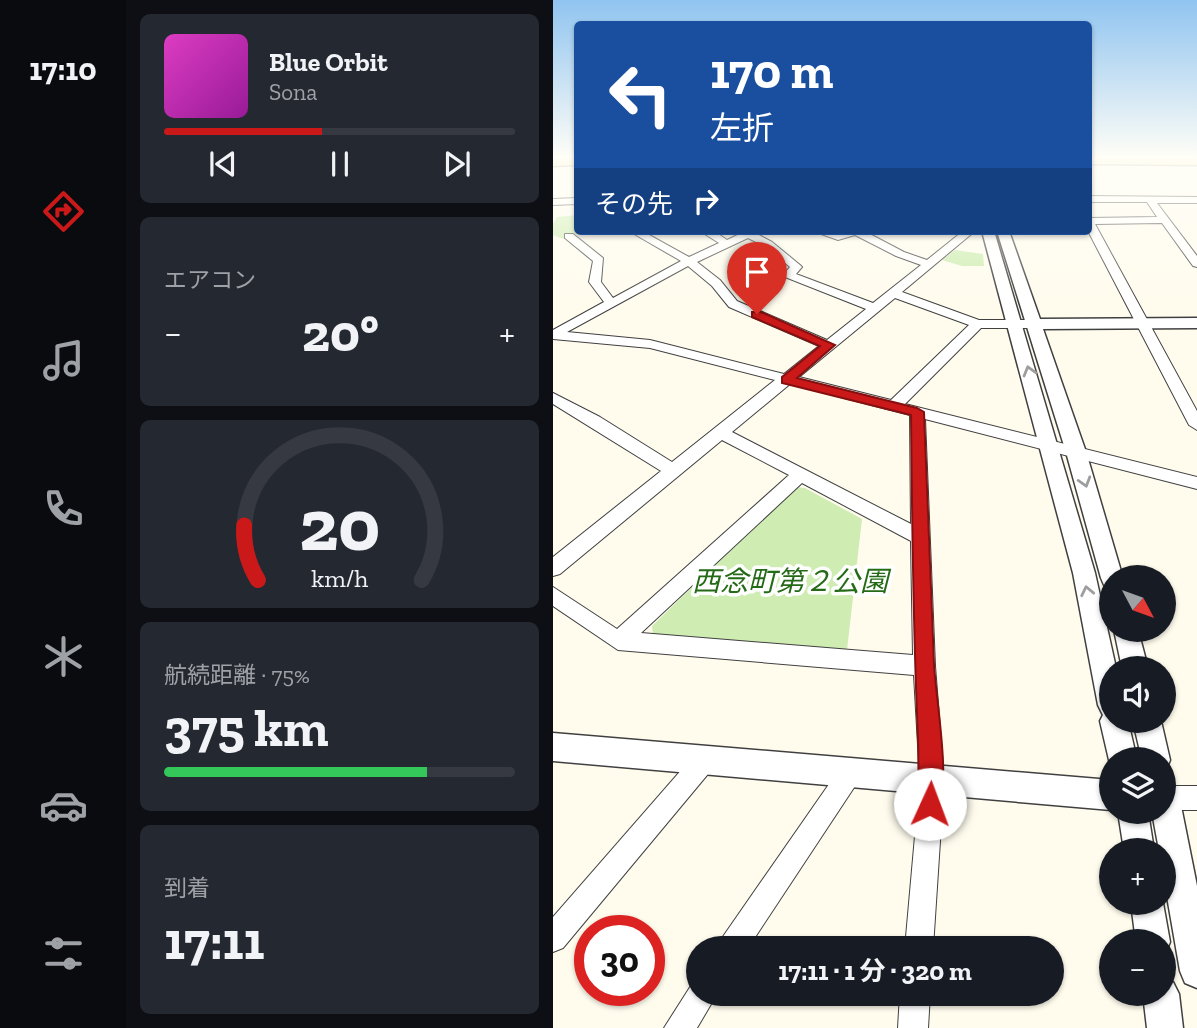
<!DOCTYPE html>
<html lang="ja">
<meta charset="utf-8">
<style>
:root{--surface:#171b24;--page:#242831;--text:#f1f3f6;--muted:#9ea1a6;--line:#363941;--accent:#cb1819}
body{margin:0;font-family:"Zilla Slab","Noto Sans JP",serif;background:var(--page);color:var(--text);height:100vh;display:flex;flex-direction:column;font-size:26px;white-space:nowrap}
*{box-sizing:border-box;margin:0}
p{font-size:23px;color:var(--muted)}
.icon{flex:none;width:38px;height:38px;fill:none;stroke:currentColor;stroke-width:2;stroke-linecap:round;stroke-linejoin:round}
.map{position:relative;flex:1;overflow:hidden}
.drawer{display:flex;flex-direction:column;gap:14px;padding:14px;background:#0d0f14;width:427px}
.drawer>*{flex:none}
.banner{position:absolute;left:21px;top:21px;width:518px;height:214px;border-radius:7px;box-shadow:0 2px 5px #0004;background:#1a4fa0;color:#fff;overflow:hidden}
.needle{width:46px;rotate:131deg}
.fabs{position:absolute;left:546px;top:565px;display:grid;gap:14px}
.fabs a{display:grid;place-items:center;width:77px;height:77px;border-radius:50%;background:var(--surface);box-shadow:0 2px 5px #0004;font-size:35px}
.speed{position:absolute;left:21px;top:915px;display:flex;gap:14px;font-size:35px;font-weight:700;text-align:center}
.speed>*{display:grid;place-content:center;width:91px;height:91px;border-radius:50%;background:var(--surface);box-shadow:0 2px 5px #0004;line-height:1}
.speed .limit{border:10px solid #d22;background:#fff;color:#111}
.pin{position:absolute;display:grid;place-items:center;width:60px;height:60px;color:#fff;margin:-72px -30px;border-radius:50% 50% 50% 0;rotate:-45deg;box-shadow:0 0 7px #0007}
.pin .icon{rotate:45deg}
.me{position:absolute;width:77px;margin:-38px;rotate:2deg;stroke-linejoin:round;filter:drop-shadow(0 0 5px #0008)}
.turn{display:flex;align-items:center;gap:24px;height:147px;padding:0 21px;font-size:32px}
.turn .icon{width:91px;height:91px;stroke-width:2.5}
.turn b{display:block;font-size:49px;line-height:60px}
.then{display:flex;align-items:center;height:66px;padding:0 21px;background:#0003;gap:14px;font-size:26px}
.big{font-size:52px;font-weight:700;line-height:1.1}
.drawer .tile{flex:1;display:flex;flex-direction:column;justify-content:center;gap:10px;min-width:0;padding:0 24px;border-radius:10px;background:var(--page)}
.drawer .dial{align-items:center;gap:0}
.dial svg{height:182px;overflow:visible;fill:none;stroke:var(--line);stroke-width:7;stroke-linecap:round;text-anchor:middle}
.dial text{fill:var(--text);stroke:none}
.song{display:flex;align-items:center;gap:21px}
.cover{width:84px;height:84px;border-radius:10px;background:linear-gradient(135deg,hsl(310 70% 55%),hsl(300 70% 35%))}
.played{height:7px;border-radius:4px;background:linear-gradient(90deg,var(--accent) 45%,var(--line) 45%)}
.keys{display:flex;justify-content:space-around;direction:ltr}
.heat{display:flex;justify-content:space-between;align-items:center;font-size:38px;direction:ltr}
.charge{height:10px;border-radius:5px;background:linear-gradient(90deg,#34c759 75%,var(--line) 0)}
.trip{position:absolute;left:133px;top:936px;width:378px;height:70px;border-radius:35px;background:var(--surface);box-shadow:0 2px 5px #0004;font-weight:700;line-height:70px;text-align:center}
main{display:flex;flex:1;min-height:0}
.menu{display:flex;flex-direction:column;width:126px;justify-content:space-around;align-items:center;background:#090b0e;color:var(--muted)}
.menu .icon{width:49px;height:49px}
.menu .on{color:var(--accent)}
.menu b{font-size:32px;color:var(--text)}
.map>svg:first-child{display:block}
.green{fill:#cfedb3}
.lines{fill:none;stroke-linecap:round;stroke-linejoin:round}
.minor-casing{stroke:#404040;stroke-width:2}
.tertiary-casing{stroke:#404040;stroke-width:3}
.primary-casing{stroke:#1e1e1e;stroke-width:3}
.minor{fill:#fff;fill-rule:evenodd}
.tertiary{fill:#fff;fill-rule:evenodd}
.primary{fill:#ffde5e;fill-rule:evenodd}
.oneway{stroke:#9e9e9e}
.route{fill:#cb1819;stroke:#841010;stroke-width:2}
.labels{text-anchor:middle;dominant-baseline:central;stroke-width:7;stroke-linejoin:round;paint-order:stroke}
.park-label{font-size:28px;font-style:italic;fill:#256b17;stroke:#fff}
</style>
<main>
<nav class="menu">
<b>17:10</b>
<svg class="icon on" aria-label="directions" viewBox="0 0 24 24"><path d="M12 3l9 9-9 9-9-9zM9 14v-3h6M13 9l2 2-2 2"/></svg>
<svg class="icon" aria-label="music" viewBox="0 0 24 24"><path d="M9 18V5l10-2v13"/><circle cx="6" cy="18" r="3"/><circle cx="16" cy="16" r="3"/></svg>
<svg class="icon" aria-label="phone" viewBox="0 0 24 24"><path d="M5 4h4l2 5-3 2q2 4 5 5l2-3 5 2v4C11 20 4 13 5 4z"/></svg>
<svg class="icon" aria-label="climate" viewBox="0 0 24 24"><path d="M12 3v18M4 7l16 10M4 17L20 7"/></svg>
<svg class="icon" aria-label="car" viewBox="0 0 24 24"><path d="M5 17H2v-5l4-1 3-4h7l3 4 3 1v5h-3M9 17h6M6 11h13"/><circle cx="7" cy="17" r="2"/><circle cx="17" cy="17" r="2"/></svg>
<svg class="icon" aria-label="filters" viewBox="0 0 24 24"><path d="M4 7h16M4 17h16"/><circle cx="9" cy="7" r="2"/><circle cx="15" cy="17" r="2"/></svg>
</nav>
<section class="drawer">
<div class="tile">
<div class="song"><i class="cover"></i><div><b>Blue Orbit</b><p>Sona</p></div></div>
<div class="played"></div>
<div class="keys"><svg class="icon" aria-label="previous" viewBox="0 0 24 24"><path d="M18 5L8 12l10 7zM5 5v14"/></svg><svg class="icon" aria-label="pause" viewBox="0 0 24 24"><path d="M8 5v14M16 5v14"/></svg><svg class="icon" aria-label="next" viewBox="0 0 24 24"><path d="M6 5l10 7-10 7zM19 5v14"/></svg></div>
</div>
<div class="tile"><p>エアコン</p>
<div class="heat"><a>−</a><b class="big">20°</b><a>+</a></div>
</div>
<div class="tile dial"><svg viewBox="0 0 100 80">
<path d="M14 69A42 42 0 1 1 86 69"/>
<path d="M14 69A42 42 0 0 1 8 45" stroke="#cb1819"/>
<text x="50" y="56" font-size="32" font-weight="700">20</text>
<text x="50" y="72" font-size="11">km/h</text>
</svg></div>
<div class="tile"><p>航続距離 · 75%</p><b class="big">375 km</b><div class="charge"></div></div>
<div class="tile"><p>到着</p><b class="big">17:11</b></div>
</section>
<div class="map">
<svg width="644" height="1028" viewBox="0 0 644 1028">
<rect width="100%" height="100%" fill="#fffcee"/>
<path class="green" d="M24,215V231H33L10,239L0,235V223L4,217Z
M402,250L430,254L431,266H409L389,260Z
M242,487L252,488L309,519L294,650L100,636L99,626Z"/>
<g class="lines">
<g class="minor-casing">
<path id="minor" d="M536,196L644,197V203H604L644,256V267L640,266L609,223L542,224L644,411V430L636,425L535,231L536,218L604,217L594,202H536Z
M24,198V204L0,205V199Z
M76,231H89L136,257L166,243L147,231H161L174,240L193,231H207L204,234L219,242L247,265L249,267L243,274L320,303L368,265L343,256L302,235L285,240L260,231L285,234L311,231L351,252L374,260L410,231H422L349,292L426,320H481L487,324L481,328H428L352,404L644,477V489L372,419L382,666L391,780L380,948H352L367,780L361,675L65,650L0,606V587L64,629L236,475L169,440L7,574L0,576V557L108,471L0,404V393L47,417L119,462L222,380L97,348L0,339V330L51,302L36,282L40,261L12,238V234H20L50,258L48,282L60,298L128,261ZM195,238L211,246L237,267L230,275L232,277L313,309L274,340L184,301L167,280L144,262ZM135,266L159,286L176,307L266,346L231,374L97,340L14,332ZM342,298L416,325L338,400L246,377ZM237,384L357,415L358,524L179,432ZM249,483L358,541L360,655L88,633Z
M152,748L160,752L164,760L160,768L10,948L0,952V917L144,752Z
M298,760L306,764L310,772L306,780L195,948H165L169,938L290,764Z
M611,786H644V810H611Z
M145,981V994H164L144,1028H111L139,984Z
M347,994H377L375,1028H345Z"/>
</g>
<g class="tertiary-casing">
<path id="tertiary" d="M429,231H441L542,573L563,668H558V721H575L584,760H558V766L556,760L547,721L550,715L545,705L520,573Z
M444,231H456L487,319L644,318V328L490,329L533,452L570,578H558V587L551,585L548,578L513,452Z
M561,630H585L595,668H569Z
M580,721H608L617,760L613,770L611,771V760H589Z
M0,733L558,780V810L0,761Z
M611,781L621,786L626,796L644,886V988L632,983L627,971L611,879V850H606L599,812H611Z
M565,812H595L601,850H571Z
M578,903H610L617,942L612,954L611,942H583Z
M611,978L620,982L626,994L630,1028H594L590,994H611Z"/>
</g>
<g class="primary-casing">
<path id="primary" d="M0,159H24V165L0,166Z
M536,159H644V165L536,164Z"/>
</g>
<use href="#minor" class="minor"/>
<use href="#tertiary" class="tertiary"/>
<use href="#primary" class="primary"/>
</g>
<defs><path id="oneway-chevron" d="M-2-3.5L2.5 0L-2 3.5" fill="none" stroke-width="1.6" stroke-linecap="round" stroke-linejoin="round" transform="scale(1.75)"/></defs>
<g class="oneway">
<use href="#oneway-chevron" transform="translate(476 371) rotate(-106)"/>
<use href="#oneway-chevron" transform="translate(532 482) rotate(73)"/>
<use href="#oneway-chevron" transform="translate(534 591) rotate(-102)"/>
</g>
<linearGradient id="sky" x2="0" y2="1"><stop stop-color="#90c4f0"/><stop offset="0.52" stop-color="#fffef7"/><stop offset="1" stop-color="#fffef7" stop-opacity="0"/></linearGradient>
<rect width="644" height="303" fill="url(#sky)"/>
<path class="route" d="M199,312H208L282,345L244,378L364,408L371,412C374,496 377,580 381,664C383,701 398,780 385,812L377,816L369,812C364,800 366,755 365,738C360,630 359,523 358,415L229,383V377L267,346L199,317Z"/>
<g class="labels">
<g class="park-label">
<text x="237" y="581">西念町第２公園</text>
</g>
</g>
</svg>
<div class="fabs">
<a><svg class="needle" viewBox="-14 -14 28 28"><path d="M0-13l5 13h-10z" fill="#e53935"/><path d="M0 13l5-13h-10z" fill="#9ea1a6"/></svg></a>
<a><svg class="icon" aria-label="sound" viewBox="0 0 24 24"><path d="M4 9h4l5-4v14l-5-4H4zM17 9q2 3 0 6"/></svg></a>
<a><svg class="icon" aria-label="layers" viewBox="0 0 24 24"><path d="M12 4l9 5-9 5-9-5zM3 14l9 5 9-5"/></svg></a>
<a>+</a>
<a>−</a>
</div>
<div class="speed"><div class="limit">30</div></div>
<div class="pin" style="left:204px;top:314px;background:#d93025"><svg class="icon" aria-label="arrive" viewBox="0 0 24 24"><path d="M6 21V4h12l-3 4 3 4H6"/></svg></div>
<svg class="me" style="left:377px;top:804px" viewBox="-20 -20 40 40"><circle r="19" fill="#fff"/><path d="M0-13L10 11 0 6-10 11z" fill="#cb1819"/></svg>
<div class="trip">17:11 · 1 分 · 320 m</div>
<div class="banner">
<div class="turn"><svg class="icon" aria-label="left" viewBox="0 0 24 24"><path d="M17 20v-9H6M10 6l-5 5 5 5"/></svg><div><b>170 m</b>左折</div></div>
<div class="then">その先<svg class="icon" aria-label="right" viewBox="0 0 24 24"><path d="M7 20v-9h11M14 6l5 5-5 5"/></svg></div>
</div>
</div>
</main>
